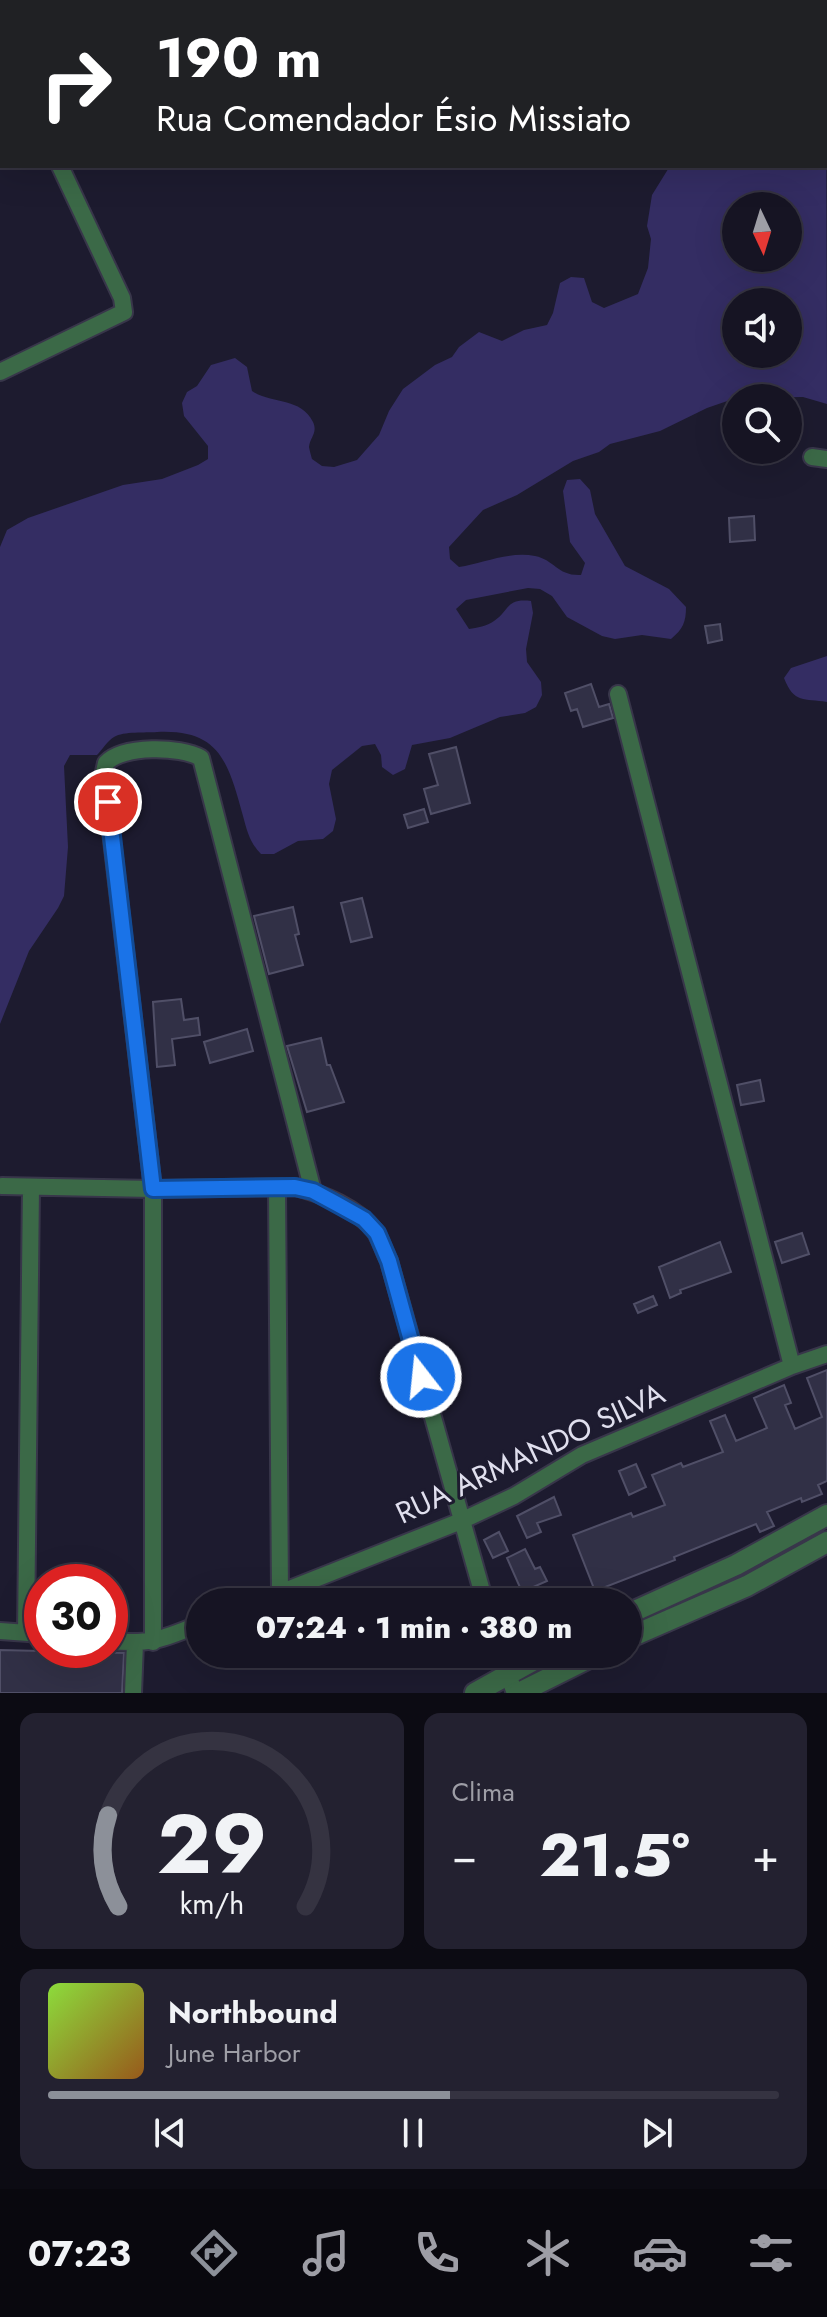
<!DOCTYPE html>
<html lang="pt">
<meta charset="utf-8">
<style>
:root{--surface:#161423;--page:#232130;--text:#f1f3f6;--muted:#9e9ea6;--line:#353341;--accent:#8c9099}
body{margin:0;font-family:Jost,sans-serif;background:var(--page);color:var(--text);height:100vh;display:flex;flex-direction:column;font-size:30px;white-space:nowrap}
*{box-sizing:border-box;margin:0}
p{font-size:26px;color:var(--muted)}
.icon{flex:none;width:44px;height:44px;fill:none;stroke:currentColor;stroke-width:2;stroke-linecap:round;stroke-linejoin:round}
.map{position:relative;height:1693px;overflow:hidden}
.sheet{display:flex;flex-direction:column;gap:20px;padding:20px;background:#0c0b13;flex:1}
.sheet>*{flex:none}
.guide{position:absolute;left:0px;top:0px;width:828px;height:168px;box-shadow:0 8px 32px #0002,0 0 0 2px var(--line);background:#202124;color:#fff;overflow:hidden}
.needle{width:52px;rotate:176deg}
.buttons{position:absolute;left:722px;top:192px;display:grid;gap:16px}
.buttons a{display:grid;place-items:center;width:80px;height:80px;border-radius:50%;background:var(--surface);box-shadow:0 8px 32px #0002,0 0 0 2px var(--line);font-size:40px}
.speed{position:absolute;left:24px;top:1564px;display:flex;gap:16px;font-size:40px;font-weight:700;text-align:center}
.speed>*{display:grid;place-content:center;width:104px;height:104px;border-radius:50%;background:var(--surface);box-shadow:0 8px 32px #0002,0 0 0 2px var(--line);line-height:1}
.speed .limit{border:12px solid #d22;background:#fff;color:#111}
.pin{position:absolute;display:grid;place-items:center;width:68px;height:68px;color:#fff;margin:-34px;border:4px solid #fff;border-radius:50%;box-shadow:0 2px 8px #0007}
.me{position:absolute;width:88px;margin:-44px;rotate:344deg;stroke-linejoin:round;filter:drop-shadow(0 0 6px #0008)}
.turn{display:flex;align-items:center;gap:28px;height:168px;padding:0 24px;font-size:36px}
.turn .icon{width:104px;height:104px;stroke-width:2.5}
.turn b{display:block;font-size:56px;line-height:68px}
.big{font-size:60px;font-weight:800;line-height:1.1}
.sheet .card{flex:1;display:flex;flex-direction:column;justify-content:center;gap:12px;min-width:0;padding:0 28px;border-radius:16px;background:var(--page)}
.sheet .dial{align-items:center;gap:0}
.dial svg{height:208px;overflow:visible;fill:none;stroke:var(--line);stroke-width:7;stroke-linecap:round;text-anchor:middle}
.dial text{fill:var(--text);stroke:none}
.song{display:flex;align-items:center;gap:24px}
.cover{width:96px;height:96px;border-radius:12px;background:linear-gradient(135deg,hsl(90 70% 55%),hsl(30 70% 35%))}
.played{height:8px;border-radius:4px;background:linear-gradient(90deg,var(--accent) 55%,var(--line) 55%)}
.keys{display:flex;justify-content:space-around;direction:ltr}
.heat{display:flex;justify-content:space-between;align-items:center;font-size:44px;direction:ltr}
.sheet .tiles{flex:1;display:grid;gap:20px;grid-template-columns:1fr 1fr}
.card:last-child{grid-column:span 2}
.trip{position:absolute;left:186px;top:1588px;width:456px;height:80px;border-radius:40px;background:var(--surface);box-shadow:0 8px 32px #0002,0 0 0 2px var(--line);font-weight:800;line-height:80px;text-align:center}
.dock{display:flex;height:128px;justify-content:space-around;align-items:center;background:#09080e;color:var(--muted)}
.dock .icon{width:56px;height:56px}
.dock .selected{color:var(--accent)}
.dock b{font-size:36px;color:var(--text)}
.map>svg:first-child{display:block}
.green{fill:#342d63;fill-rule:evenodd}
.building{fill:#313046;stroke:#504f67;stroke-width:2}
.lines{fill:none;stroke-linecap:round;stroke-linejoin:round}
.minor-casing{stroke:#38364a;stroke-width:20}
.tertiary-casing{stroke:#38364a;stroke-width:24}
.minor{stroke:#3b6947;stroke-width:16}
.tertiary{stroke:#3b6947;stroke-width:20}
.route-casing{stroke:#114b97;stroke-width:20}
.route{stroke:#1a73e8;stroke-width:14}
.labels{text-anchor:middle;dominant-baseline:central;stroke-width:6;stroke-linejoin:round;paint-order:stroke}
.street-label{font-size:30px;fill:#e0dfee;stroke:#1d1b2f}
</style>
<div class="map">
<svg width="827" height="1693" viewBox="0 0 827 1693">
<rect width="100%" height="100%" fill="#1d1b2f"/>
<path class="green" d="M826,14L827,404L803,397L736,398L707,408L660,431L610,444L599,452L573,461L517,495L483,510L449,547L450,559L459,567C483,563 510,551 535,556C555,560 557,576 581,575L585,563L570,542L563,491L567,480L580,479L590,490L595,514L625,566L669,589L686,607C686,622 683,629 671,639L642,635L615,639L602,636L567,617L552,596L540,589L528,588L466,600L456,609L469,629C477,628 487,626 494,621C510,610 506,598 531,601L533,613L526,649L527,662L541,682L542,695L536,707L525,713L500,717L450,738L412,745L405,769L393,775L382,767L381,755L375,744L362,746L332,770L329,784L336,819L333,831L323,839L298,841L274,854H261C250,843 247,831 243,816C228,762 220,729 157,732C145,733 124,731 114,737C108,740 102,750 97,755H70L64,766L68,847L64,896L58,908L29,951L0,1024V547L7,530L28,518L123,485L162,479L198,465L208,459V446L184,416L182,403L187,392L197,386L211,365L235,358L247,367L252,391C270,404 301,397 313,422C318,433 310,437 309,447C309,448 312,459 312,459L322,466L334,467L357,460L379,435L389,411L403,389L435,365L452,357L459,347L479,332L502,341L524,330L547,325L553,313L560,283L571,277L584,278L592,302L604,308L638,294L648,268L651,239L647,226L652,195L670,166H826ZM736,206H788V258H736ZM736,302H788V354H736Z
M827,656V702C804,698 794,704 784,678L791,668Z"/>
<path class="building" d="M754,516L755,540L730,542L729,518Z
M720,624L722,640L708,643L705,626Z
M591,684L599,707L609,704L613,718L583,727L577,709L571,711L565,693Z
M456,747L470,803L431,814L424,789L438,785L429,754Z
M424,809L428,822L408,828L404,815Z
M362,898L372,937L351,942L341,903Z
M293,907L299,934L295,935L303,965L269,974L254,916Z
M181,999L184,1020L198,1018L200,1035L172,1039L175,1065L157,1067L153,1002Z
M247,1029L253,1051L210,1063L204,1042Z
M321,1038L327,1065H330L344,1102L307,1112L287,1046Z
M760,1080L764,1101L741,1105L737,1085Z
M802,1233L809,1254L782,1263L775,1242Z
M720,1242L731,1272L680,1290L681,1293L670,1298L659,1267Z
M653,1296L657,1305L638,1313L634,1304Z
M827,1370V1481L818,1485L822,1494L802,1502L801,1498L767,1512L774,1526L760,1532L756,1524L674,1557L675,1560L595,1591L573,1535L631,1513L633,1517L665,1505L652,1475L681,1463L683,1467L723,1452L710,1421L725,1415L736,1441L767,1428L754,1398L784,1385L791,1403L785,1405L795,1429L822,1417L807,1378Z
M636,1464L646,1487L629,1495L619,1471Z
M554,1497L561,1515L537,1523L541,1532L527,1538L517,1516Z
M499,1532L508,1551L493,1558L484,1540Z
M525,1549L535,1569L540,1567L547,1581L522,1592L507,1558Z
M0,1650L124,1653L122,1693H0Z"/>
<g class="lines">
<g class="minor-casing">
<path id="minor" d="M0,135H2
M0,372L124,312L122,298L60,166
M812,457L827,459
M618,694L792,1366
M2,1186L153,1189L295,1187C322,1193 358,1209 375,1231C381,1240 384,1252 389,1261L485,1602
M277,1188L280,1593
M257,1602L461,1521L514,1496L582,1455L792,1366L827,1354
M0,1631L42,1634
M26,1633L31,1187
M110,1641C150,1645 163,1639 200,1624
M153,1642V1189L104,772L106,763C123,745 180,746 201,758L313,1191
M500,1654L515,1693
M133,1693L135,1643"/>
</g>
<g class="tertiary-casing">
<path id="tertiary" d="M628,1614L736,1565L827,1515
M628,1638L747,1586L827,1542
M475,1693L545,1654
M519,1693L597,1654"/>
</g>
<use href="#minor" class="minor"/>
<use href="#tertiary" class="tertiary"/>
</g>
<g class="lines">
<g class="route-casing">
<path id="route" d="M108,802L153,1189L295,1187L313,1191L337,1204L364,1219L377,1233L389,1261L421,1377"/>
</g>
<use href="#route" class="route"/>
</g>
<g class="labels">
<g class="street-label">
<text transform="translate(530 1453) rotate(-25)">RUA ARMANDO SILVA</text>
</g>
</g>
</svg>
<div class="buttons">
<a><svg class="needle" viewBox="-14 -14 28 28"><path d="M0-13l5 13h-10z" fill="#e53935"/><path d="M0 13l5-13h-10z" fill="#9e9ea6"/></svg></a>
<a><svg class="icon" aria-label="sound" viewBox="0 0 24 24"><path d="M4 9h4l5-4v14l-5-4H4zM17 9q2 3 0 6"/></svg></a>
<a><svg class="icon" aria-label="search" viewBox="0 0 24 24"><circle cx="10" cy="10" r="6"/><path d="M15 15l6 6"/></svg></a>
</div>
<div class="speed"><div class="limit">30</div></div>
<div class="pin" style="left:108px;top:802px;background:#d93025"><svg class="icon" aria-label="arrive" viewBox="0 0 24 24"><path d="M6 21V4h12l-3 4 3 4H6"/></svg></div>
<svg class="me" style="left:421px;top:1377px" viewBox="-20 -20 40 40"><circle r="17" fill="#1a73e8" stroke="#fff" stroke-width="3"/><path d="M0-11L8 9 0 5-8 9z" fill="#fff"/></svg>
<div class="trip">07:24 · 1 min · 380 m</div>
<div class="guide">
<div class="turn"><svg class="icon" aria-label="right" viewBox="0 0 24 24"><path d="M7 20v-9h11M14 6l5 5-5 5"/></svg><div><b>190 m</b>Rua Comendador Ésio Missiato</div></div>
</div>
</div>
<section class="sheet">
<div class="tiles">
<div class="card dial"><svg viewBox="0 0 100 80">
<path d="M14 69A42 42 0 1 1 86 69"/>
<path d="M14 69A42 42 0 0 1 10 34" stroke="#8c9099"/>
<text x="50" y="56" font-size="32" font-weight="700">29</text>
<text x="50" y="72" font-size="11">km/h</text>
</svg></div>
<div class="card"><p>Clima</p>
<div class="heat"><a>−</a><b class="big">21.5°</b><a>+</a></div>
</div>
<div class="card">
<div class="song"><i class="cover"></i><div><b>Northbound</b><p>June Harbor</p></div></div>
<div class="played"></div>
<div class="keys"><svg class="icon" aria-label="previous" viewBox="0 0 24 24"><path d="M18 5L8 12l10 7zM5 5v14"/></svg><svg class="icon" aria-label="pause" viewBox="0 0 24 24"><path d="M8 5v14M16 5v14"/></svg><svg class="icon" aria-label="next" viewBox="0 0 24 24"><path d="M6 5l10 7-10 7zM19 5v14"/></svg></div>
</div>
</div>
</section>
<nav class="dock">
<b>07:23</b>
<svg class="icon selected" aria-label="directions" viewBox="0 0 24 24"><path d="M12 3l9 9-9 9-9-9zM9 14v-3h6M13 9l2 2-2 2"/></svg>
<svg class="icon" aria-label="music" viewBox="0 0 24 24"><path d="M9 18V5l10-2v13"/><circle cx="6" cy="18" r="3"/><circle cx="16" cy="16" r="3"/></svg>
<svg class="icon" aria-label="phone" viewBox="0 0 24 24"><path d="M5 4h4l2 5-3 2q2 4 5 5l2-3 5 2v4C11 20 4 13 5 4z"/></svg>
<svg class="icon" aria-label="climate" viewBox="0 0 24 24"><path d="M12 3v18M4 7l16 10M4 17L20 7"/></svg>
<svg class="icon" aria-label="car" viewBox="0 0 24 24"><path d="M5 17H2v-5l4-1 3-4h7l3 4 3 1v5h-3M9 17h6M6 11h13"/><circle cx="7" cy="17" r="2"/><circle cx="17" cy="17" r="2"/></svg>
<svg class="icon" aria-label="filters" viewBox="0 0 24 24"><path d="M4 7h16M4 17h16"/><circle cx="9" cy="7" r="2"/><circle cx="15" cy="17" r="2"/></svg>
</nav>
